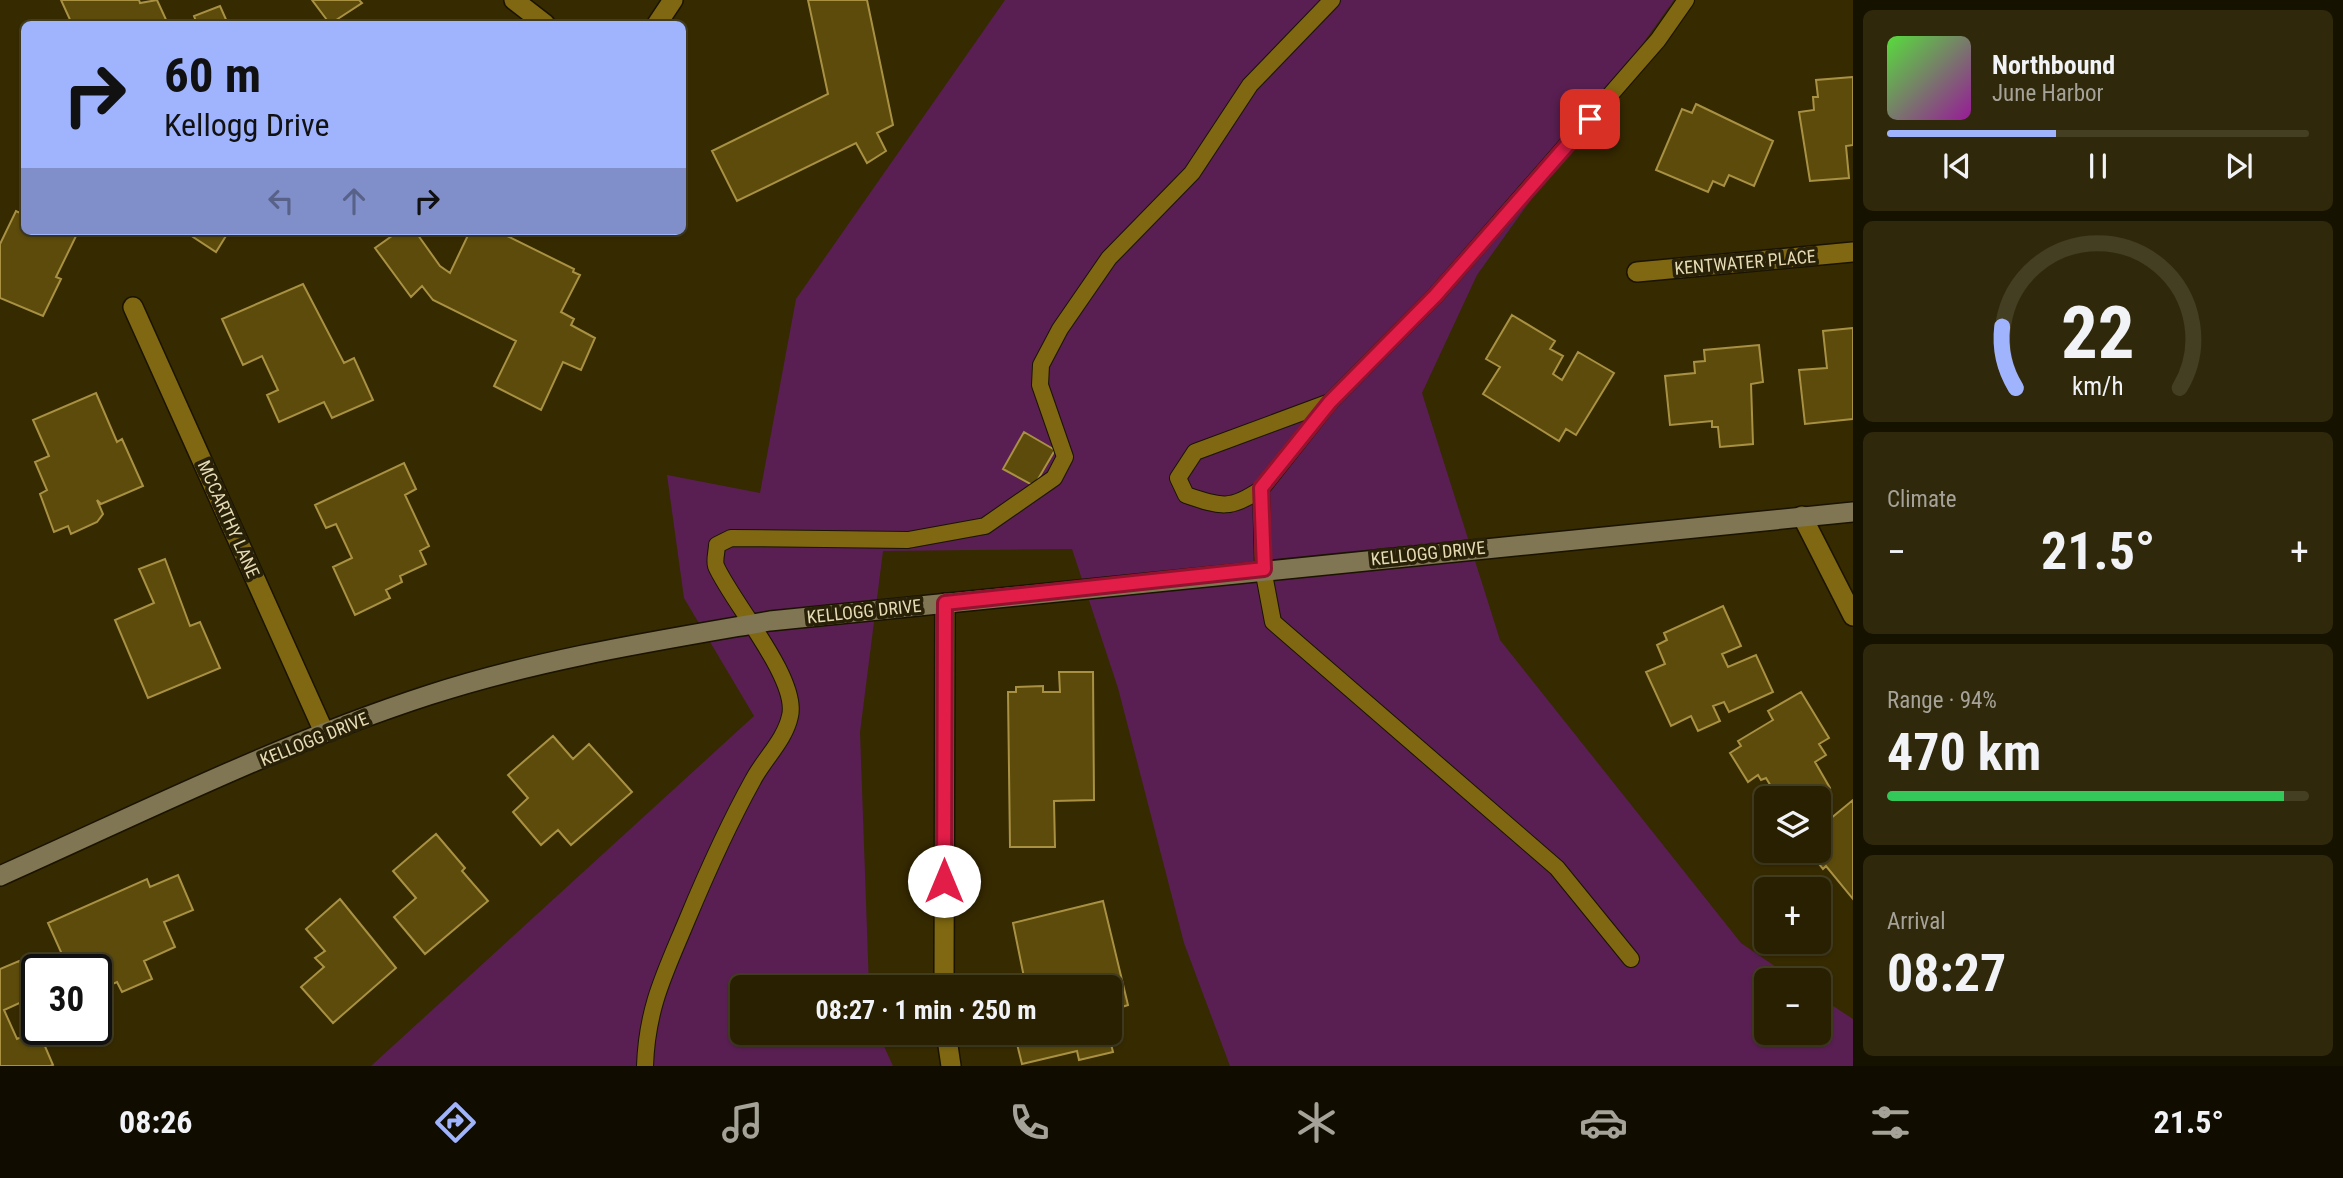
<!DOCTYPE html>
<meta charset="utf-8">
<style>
:root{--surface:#282000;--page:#30280a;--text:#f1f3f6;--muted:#a5a399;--line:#443e22;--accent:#a0b3fd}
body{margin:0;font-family:"Roboto Condensed",sans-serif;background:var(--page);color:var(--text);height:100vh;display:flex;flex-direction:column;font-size:26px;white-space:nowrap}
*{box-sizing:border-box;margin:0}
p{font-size:23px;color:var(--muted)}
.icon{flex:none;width:38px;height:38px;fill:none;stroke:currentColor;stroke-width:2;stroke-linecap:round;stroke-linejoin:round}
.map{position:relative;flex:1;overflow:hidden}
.panel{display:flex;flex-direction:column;gap:10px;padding:10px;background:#161200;width:490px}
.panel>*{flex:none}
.guide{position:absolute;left:21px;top:21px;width:665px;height:214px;border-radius:10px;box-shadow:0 2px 5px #0004,0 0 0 2px var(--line);background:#a0b3fd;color:#111;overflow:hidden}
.buttons{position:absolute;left:1754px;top:786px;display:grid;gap:14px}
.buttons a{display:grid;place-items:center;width:77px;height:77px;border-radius:10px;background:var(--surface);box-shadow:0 2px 5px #0004,0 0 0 2px var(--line);font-size:35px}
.speed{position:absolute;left:21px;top:954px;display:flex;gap:14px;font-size:35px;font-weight:700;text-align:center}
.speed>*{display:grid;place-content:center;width:91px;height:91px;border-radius:50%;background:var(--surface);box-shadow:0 2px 5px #0004,0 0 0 2px var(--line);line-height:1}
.speed .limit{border:4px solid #111;border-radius:10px;background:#fff;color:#111}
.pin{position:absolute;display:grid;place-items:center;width:60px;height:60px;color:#fff;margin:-30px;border-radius:14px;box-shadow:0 4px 10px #0006}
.me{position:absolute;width:77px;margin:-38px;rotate:0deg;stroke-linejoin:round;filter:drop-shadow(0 0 5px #0008)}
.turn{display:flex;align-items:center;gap:24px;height:147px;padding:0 28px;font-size:32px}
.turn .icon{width:91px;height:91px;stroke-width:2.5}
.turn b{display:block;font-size:49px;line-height:60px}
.lanes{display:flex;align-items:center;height:66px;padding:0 28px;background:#0003;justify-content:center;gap:35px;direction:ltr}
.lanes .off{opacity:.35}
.big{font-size:52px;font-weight:700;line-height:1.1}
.panel .widget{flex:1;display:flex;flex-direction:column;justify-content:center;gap:10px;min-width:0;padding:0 24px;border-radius:10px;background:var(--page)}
.panel .dial{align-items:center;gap:0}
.dial svg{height:182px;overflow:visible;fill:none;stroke:var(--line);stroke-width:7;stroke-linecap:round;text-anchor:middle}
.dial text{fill:var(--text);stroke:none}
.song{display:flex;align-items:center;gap:21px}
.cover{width:84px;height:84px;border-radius:10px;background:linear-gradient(135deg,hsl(110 70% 55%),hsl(300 70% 35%))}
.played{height:7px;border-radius:4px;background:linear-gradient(90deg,var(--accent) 40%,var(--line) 40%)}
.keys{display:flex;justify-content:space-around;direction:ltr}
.heat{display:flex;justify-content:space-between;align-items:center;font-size:38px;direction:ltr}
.charge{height:10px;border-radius:5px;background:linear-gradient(90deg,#34c759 94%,var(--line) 0)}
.trip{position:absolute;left:730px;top:975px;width:392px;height:70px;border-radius:10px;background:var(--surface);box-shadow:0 2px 5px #0004,0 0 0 2px var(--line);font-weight:700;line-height:70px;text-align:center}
.tab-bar{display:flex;height:112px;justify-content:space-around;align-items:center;background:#100d00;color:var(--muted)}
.tab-bar .icon{width:49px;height:49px}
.tab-bar .on{color:var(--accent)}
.tab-bar b{font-size:32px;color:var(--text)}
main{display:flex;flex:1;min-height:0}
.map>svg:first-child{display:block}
.green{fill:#591f52}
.building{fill:#5c4b0a;stroke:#a99144;stroke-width:2}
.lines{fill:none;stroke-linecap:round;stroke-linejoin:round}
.service-casing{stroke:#1a1300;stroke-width:18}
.minor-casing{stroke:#1a1300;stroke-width:22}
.secondary-casing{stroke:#1a1300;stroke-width:22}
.service{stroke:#7f6811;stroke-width:16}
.minor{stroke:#7f6811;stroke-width:19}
.secondary{stroke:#807653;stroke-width:19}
.route-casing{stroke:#92132f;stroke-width:18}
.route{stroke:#e11d48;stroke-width:12}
.labels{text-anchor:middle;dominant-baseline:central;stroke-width:7;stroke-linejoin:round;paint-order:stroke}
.street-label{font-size:18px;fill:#e5dab4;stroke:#282108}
</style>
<main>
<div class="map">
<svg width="1853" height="1066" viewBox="0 0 1853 1066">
<rect width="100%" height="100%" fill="#362a00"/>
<path class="green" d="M1005,0H1674L1477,275L1422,393L1500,640L1741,943L1795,980H1766V1032H1818V996L1853,1019V1066H1230L1184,943L1118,688L1072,549L883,551L860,732L869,987H742V1032L878,1033L893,1066H371L754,716L684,598L667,475L760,493L796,299Z"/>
<path class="building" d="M61,0H139L140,3L157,0L168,24H72Z
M312,0H359L362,3L330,24Z
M808,0H867L893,125L877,133L886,151L867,163L856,143L737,201L712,151L828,94Z
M220,6L228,24H197L194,16Z
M1853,77V145L1846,146L1849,178L1810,181L1799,112L1814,110L1813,97H1818L1816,80Z
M1696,104L1773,141L1754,186L1729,175L1724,186L1713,181L1708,192L1656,170L1682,109L1692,113Z
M24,204V231L78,232L56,277L61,279L43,316L0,298V244L16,211L20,213Z
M184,231H229L216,252Z
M399,231H415L440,266L450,273L470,231H497L574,269L573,272L580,275L561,312L574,319L571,325L595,338L581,370L563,362L541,410L494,386L516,341L433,300L422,286L411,297L375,248Z
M303,284L344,363L354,358L373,400L332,418L324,402L279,422L267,395L278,390L262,356L243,365L222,319Z
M1512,315L1555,341L1550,349L1563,356L1553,374L1562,380L1578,352L1614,373L1576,435L1566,429L1559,441L1483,394L1500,367L1486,359Z
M1853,328V419L1805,424L1799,370L1827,368L1823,331Z
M1759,345L1763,382L1751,384L1753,444L1720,447L1718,427H1712V421L1670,425L1665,376L1695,373L1694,362L1705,361L1704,350Z
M96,393L117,442L122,439L143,486L101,504L97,500L103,514L97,522L71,534L68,526L54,532L40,494L47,490L35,462L49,456L33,420Z
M1024,432L1055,450L1034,486L1003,469Z
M404,463L416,489L405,495L429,546L420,551L426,564L400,576L402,582L386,590L390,598L355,615L333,567L352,558L336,524L326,528L315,505Z
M165,559L190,626L200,622L220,668L148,698L115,620L154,603L139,569Z
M1723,606L1741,646L1722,654L1728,667L1756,655L1773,692L1729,712L1724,702L1713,706L1720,721L1698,731L1691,716L1671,726L1646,672L1665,664L1657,645L1667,640L1664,633Z
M1059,672H1093L1094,800L1054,801L1055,847H1010L1008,692H1016V687L1043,686V692H1060Z
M1801,692L1829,738L1819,744L1826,755L1815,762L1830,788L1814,798H1778L1766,778L1761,780L1758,775L1748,782L1730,753L1741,746L1738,741L1773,720L1768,711Z
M553,736L573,759L589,744L632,792L571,845L558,830L541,845L513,812L528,798L508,775Z
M1853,800V899L1826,866L1823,869L1816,860L1819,858L1813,850H1818V829Z
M436,834L465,868L462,871L488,901L425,954L394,917L416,898L393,871Z
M178,875L193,910L164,922L175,947L144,961L152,979L122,992L117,982L96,991V970H69L48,923L147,879L150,887Z
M340,899L396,968L333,1023L301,987L324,967L315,958L325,951L306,929Z
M1103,901L1128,1005L1119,1008L1122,1019L1110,1022V987H1026L1013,923Z
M19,961L35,996L4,1010L17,1039L38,1030L53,1065L50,1066H0V969Z
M1014,1032H1108L1113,1052L1079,1060L1077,1051L1022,1064Z"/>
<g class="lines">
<g class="service-casing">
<path id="service" d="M1261,489C1231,510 1221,507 1186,495L1178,478L1195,452L1330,402
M1631,959L1557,868L1273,622L1263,569L1261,489L1330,402L1435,296L1658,40L1686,0
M645,1066C647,1007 665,973 687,920C707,872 728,825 753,780C764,759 785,740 790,716C799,679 731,601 716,566C714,560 717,551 717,545L731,538L908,540L985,526L1054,478L1065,457L1040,385L1041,365L1060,329L1109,258L1192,173L1250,85L1332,0"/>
</g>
<g class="minor-casing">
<path id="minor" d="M514,0L545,24
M657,24L673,0
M1637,272L1853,252
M133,307L324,732
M1802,516L1853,616
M944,987L945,603
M946,1032L951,1066"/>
</g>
<g class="secondary-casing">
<path id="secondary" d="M0,876C141,813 281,743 429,695C540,659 655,641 770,621L1853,512"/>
</g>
<use href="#service" class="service"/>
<use href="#minor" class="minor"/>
<use href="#secondary" class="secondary"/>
</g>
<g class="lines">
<g class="route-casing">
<path id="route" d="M944,881L945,603L1264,569L1261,488L1330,402L1435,296L1590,119"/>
</g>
<use href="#route" class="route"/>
</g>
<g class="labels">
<g class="street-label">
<text transform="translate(1745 262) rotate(-5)">KENTWATER PLACE</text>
<text transform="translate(229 519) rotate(66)">MCCARTHY LANE</text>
<text transform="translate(1428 553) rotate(-6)">KELLOGG DRIVE</text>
<text transform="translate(864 611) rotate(-6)">KELLOGG DRIVE</text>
<text transform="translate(314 739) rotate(-22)">KELLOGG DRIVE</text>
</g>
</g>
</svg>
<div class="buttons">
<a><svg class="icon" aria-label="layers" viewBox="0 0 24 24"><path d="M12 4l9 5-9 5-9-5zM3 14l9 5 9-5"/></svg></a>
<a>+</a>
<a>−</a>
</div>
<div class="speed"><div class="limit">30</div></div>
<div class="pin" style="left:1590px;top:119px;background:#d93025"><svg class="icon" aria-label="arrive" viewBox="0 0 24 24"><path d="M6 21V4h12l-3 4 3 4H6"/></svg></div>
<svg class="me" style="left:944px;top:881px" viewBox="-20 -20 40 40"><circle r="19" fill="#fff"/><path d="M0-13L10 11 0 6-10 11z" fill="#e11d48"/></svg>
<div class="trip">08:27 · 1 min · 250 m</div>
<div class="guide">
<div class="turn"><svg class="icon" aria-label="right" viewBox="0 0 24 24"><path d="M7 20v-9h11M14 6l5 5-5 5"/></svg><div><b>60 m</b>Kellogg Drive</div></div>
<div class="lanes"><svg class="icon off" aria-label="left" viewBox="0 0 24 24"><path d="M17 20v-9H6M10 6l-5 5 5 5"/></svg><svg class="icon off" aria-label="ahead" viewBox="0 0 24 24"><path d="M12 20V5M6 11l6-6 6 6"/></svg><svg class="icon" aria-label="right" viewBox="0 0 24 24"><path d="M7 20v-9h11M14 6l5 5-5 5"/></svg></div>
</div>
</div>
<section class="panel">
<div class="widget">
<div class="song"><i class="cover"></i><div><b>Northbound</b><p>June Harbor</p></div></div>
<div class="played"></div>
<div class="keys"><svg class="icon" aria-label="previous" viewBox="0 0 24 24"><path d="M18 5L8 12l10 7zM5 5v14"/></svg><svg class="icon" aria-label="pause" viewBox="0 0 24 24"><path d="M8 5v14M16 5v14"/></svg><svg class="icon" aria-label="next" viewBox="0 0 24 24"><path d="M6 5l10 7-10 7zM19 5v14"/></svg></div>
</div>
<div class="widget dial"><svg viewBox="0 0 100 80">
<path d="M14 69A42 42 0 1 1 86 69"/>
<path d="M14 69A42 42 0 0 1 8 42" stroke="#a0b3fd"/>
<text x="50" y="56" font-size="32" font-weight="700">22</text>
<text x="50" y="72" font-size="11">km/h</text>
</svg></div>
<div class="widget"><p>Climate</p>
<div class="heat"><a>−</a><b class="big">21.5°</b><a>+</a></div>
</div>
<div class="widget"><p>Range · 94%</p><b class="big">470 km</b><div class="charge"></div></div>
<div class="widget"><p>Arrival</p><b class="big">08:27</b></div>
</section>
</main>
<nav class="tab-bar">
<b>08:26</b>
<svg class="icon on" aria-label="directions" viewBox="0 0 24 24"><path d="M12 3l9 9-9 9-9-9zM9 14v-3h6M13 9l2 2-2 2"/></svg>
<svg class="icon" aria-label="music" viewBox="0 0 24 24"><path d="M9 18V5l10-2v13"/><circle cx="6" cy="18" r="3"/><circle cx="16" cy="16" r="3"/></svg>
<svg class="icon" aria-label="phone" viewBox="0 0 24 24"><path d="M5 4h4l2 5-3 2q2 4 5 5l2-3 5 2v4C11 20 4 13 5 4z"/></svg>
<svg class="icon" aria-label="climate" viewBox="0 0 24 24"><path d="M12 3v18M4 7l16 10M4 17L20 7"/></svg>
<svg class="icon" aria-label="car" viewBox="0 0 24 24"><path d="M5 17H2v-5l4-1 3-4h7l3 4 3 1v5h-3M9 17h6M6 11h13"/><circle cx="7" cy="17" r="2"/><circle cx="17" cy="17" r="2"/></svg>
<svg class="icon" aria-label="filters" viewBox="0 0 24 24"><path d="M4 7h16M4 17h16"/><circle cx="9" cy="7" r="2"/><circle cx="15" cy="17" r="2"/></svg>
<b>21.5°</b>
</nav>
